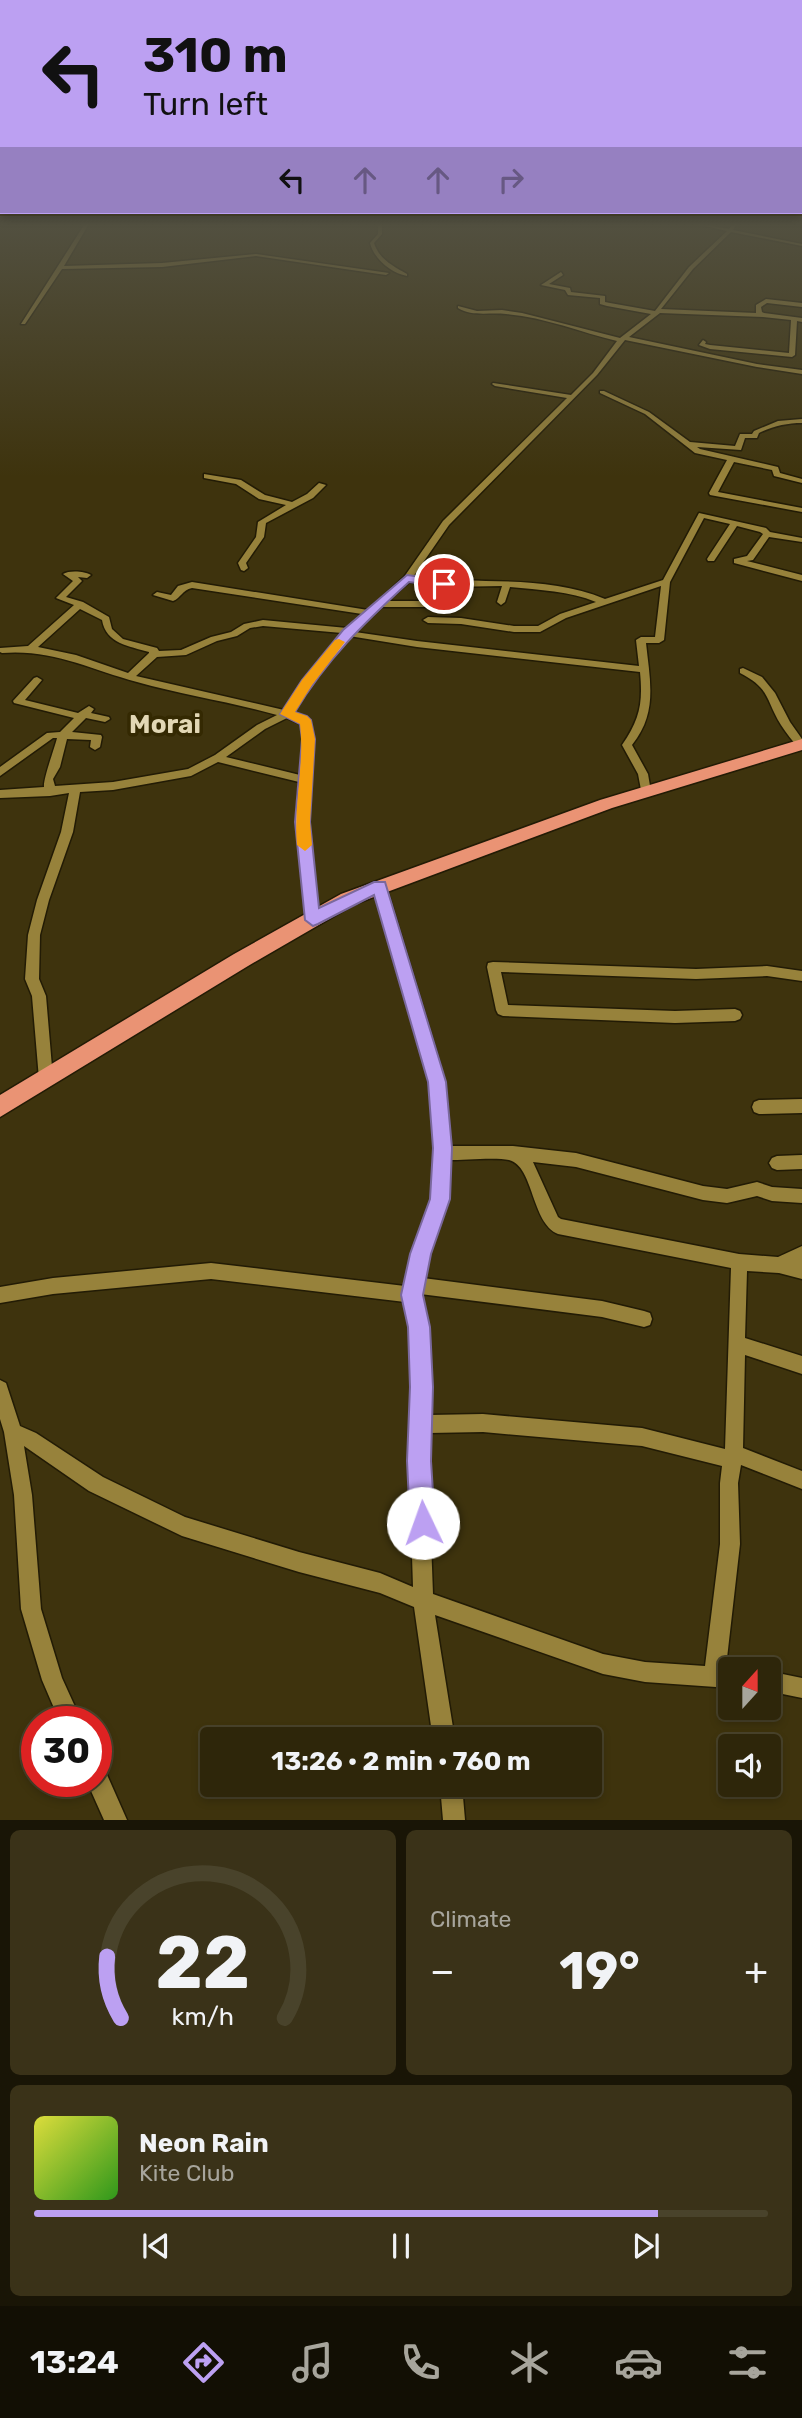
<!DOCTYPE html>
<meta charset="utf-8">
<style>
:root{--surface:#2e260a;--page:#3a3218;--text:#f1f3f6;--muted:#a7a59c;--line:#49432b;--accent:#bca0f2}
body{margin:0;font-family:Rubik,sans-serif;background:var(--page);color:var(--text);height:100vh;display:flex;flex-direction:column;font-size:26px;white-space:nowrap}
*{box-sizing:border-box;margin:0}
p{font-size:23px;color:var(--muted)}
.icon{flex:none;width:38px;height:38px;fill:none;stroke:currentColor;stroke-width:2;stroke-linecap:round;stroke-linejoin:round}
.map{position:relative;height:1820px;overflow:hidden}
.panel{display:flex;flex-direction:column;gap:10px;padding:10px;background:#191506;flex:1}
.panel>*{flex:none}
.hud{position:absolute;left:0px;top:0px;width:803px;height:214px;box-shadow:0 4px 10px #0003,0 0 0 2px var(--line);background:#bca0f2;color:#111;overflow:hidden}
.needle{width:46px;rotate:21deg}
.fabs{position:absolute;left:718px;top:1657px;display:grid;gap:14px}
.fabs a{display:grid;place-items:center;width:63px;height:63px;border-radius:7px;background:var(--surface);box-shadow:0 4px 10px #0003,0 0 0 2px var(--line);font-size:35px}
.speed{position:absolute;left:21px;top:1706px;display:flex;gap:14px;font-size:35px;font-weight:700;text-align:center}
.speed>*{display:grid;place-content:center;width:91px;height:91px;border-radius:50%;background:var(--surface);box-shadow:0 4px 10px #0003,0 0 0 2px var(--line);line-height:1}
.speed .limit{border:10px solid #d22;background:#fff;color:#111}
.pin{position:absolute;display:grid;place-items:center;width:60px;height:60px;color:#fff;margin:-30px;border:4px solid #fff;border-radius:50%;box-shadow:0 2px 7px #0007}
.me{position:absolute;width:77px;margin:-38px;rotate:357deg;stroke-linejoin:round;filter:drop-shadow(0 0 5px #0008)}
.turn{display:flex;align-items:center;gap:24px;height:147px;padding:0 28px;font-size:32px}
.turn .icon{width:91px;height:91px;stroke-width:2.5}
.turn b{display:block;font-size:49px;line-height:60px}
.lanes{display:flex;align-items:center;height:66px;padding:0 28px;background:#0003;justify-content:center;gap:35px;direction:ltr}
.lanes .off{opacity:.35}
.big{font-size:52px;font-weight:700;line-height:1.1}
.panel .widget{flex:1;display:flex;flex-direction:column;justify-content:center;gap:10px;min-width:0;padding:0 24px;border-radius:10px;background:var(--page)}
.panel .dial{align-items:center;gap:0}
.dial svg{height:182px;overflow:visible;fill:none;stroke:var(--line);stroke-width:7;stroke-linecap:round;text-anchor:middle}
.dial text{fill:var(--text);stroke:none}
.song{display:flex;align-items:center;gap:21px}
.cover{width:84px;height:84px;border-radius:10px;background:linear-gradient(135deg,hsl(60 70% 55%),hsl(110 70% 35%))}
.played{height:7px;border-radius:4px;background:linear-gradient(90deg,var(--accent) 85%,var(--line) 85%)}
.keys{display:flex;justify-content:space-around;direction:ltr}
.heat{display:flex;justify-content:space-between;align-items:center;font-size:38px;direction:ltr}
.panel .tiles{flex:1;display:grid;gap:10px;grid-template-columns:1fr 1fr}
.widget:last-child{grid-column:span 2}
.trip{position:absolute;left:200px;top:1727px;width:402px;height:70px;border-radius:7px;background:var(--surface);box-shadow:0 4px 10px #0003,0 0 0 2px var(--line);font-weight:700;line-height:70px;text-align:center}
.dock{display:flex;height:112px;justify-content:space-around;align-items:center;background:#120f04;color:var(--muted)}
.dock .icon{width:49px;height:49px}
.dock .on{color:var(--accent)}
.dock b{font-size:32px;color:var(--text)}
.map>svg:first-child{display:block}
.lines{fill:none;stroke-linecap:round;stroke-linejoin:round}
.minor-casing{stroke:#221b05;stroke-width:3}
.trunk-casing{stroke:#221b05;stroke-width:3}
.minor{fill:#97823b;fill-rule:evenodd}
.trunk{fill:#ea9374;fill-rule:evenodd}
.route{fill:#bca0f2;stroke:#7a689d;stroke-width:2}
.slow{fill:#f59e0b}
.labels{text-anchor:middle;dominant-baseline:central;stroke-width:7;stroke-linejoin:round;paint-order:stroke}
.quarter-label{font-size:26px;font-weight:bold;fill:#e2d7b5;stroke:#342902}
</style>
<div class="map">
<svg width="802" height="1820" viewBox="0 0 802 1820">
<rect width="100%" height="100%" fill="#3e330d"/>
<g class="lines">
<g class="minor-casing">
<path id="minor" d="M86,222H90L64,266L162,263L256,254L389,273L386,275L256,256L162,267L62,269L25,324H21Z
M378,222H382V234L374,243C379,259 393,266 407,274V276C391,273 374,259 370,243L378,234Z
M687,222L729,229L734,222H738L733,230L802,244V246L731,232L693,269L661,309L756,313V305L766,299L802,303V307L767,303L761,307L762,312L764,313L802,318V322L797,321L795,355L792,357L710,349L699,345L703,340L706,342L705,344L710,345L789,353L791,320L763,317L660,313L629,337L757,364L802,370V374L757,367L625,340L597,375L449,525L413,577C476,585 545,574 605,599L663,580L699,513L766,528L770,532L802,538V542L769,537L753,560L747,561L802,575V581L734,563V559L747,556L763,534L760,532L737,526L714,561H708L707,559L730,524L704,518L670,582L664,640L659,643H646C650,681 658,713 632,745L648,774L651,792L650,795H642L638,774L622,745C640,719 643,703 640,672L417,647L349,636L310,684L293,713L306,717L310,721L313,739L308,822L319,920L317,923H309L307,920L296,822L299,782L218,762L191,776L113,790L80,792L73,832L49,900L40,935L39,979L46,996L53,1079L51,1083L46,1085L41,1083L39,1079L32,996L25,979L28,935L37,900L61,832L69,793L50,796L0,798V790L44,787C43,779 54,750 57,738H53L0,776V767L47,733L60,732L74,718L14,703L13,701L34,678L37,677L42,680L25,700L78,713L89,706L94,709L91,713L109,717L110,719L105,722L86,718L72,732L101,735L102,737L100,747L95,750L90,747L91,740L67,739L60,767L53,779L55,786L113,782L188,769L215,755L257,725L277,715C231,702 183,695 137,682C89,669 53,649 2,653L0,652V648L28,646L74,605L56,598L73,581L63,574C69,570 85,571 91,575L87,578L78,577L82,581L66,597L83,602L109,617L112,629L123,639L157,648L159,651L181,650L211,637L231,632L244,624L263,620L347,628L362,614L192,588C182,590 181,598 173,601L153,595L157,592L171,595L178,586L192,582L368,610L404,577L443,521L567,398L495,386L492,384L493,383L571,395L593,373L617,341C580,332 544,317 506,314C489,312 473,317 458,308V306L477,311L502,310L522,313L620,338L651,314L607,306L600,304V298L568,295L565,290L541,285L561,272L563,275L549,284L570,288L571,292L605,296V302L610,303L655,311L689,267L727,231ZM409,582L445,587L502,586L497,602L501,605L505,602L510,587C539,590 570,591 596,602L560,614L538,626H514L461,618L428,617L423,620L428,623L461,624L514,632H540L566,618L661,586L655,637H641L636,640L639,666L417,641L355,632L382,607H459L463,604L459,601H387ZM80,609L102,620C106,644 129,646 149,652V653L128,673L76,655L38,647ZM263,626L342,633L303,681L284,710L136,676L157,657L186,655L217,641L237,636L250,628ZM287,718L301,724L303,739L300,775L226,757L265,729Z
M600,391H604L649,412L690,442L735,446L740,434H752L754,431L778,421L802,419V423C787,423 773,426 759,433L757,438H745L741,450L697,447L700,449L778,467L780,473L802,479V483L774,476L772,470L734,462L718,492L802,508V512L710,495L709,493L727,460L695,453L645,414L600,393Z
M204,474L241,480L265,495L292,502L307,494L319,483L326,485L313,498L266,523L264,537L246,563L248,568L244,571L241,570L238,563L256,537L258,522L286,505L259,499L236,484L204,478Z
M743,668L762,677L775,693L790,722L802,739V749L798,748C793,741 786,733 781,725C765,699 771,689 740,673V669Z
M380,882L386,886L440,1064L447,1116L448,1146H513L576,1153L703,1186L727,1189L757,1182L772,1187L802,1189V1203L772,1201L757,1196L727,1203L703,1200L576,1167L533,1162L558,1217L561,1219L739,1254L778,1257L802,1246V1279L779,1273L747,1271L745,1338L802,1356V1374L745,1355L743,1448L802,1471V1489L741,1465L738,1483L740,1544L726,1667L735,1670H730V1688L645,1682L603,1674L435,1615L455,1740H433L414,1607L380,1593L299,1572L182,1536L89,1491L24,1446L32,1495L41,1609L62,1678L82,1722H60L42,1680L21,1609L14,1495L4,1432L0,1419V1380L6,1383L20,1426L36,1433L103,1477L185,1517L299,1552L380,1573L413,1587C412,1544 409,1500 410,1458C412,1406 416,1354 405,1302L211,1279L53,1294L0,1303V1287L53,1278L211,1263L405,1286L412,1254L432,1199L434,1177L433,1116L426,1064L374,886ZM449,1160C463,1160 497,1157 509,1160C534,1166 531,1223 558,1234L731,1268L725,1449L642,1428L483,1414L430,1415L431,1387L427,1327L420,1294L602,1317L644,1327L650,1325L652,1319L650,1313L644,1311L602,1301L423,1278L428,1254L448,1199ZM483,1432L642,1446L722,1466L720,1483V1544L705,1666L645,1662L603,1654L433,1594L428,1461L429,1433Z
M493,962L696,969L767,966L802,971V981L767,976L696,979L501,972L508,1005L675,1011L735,1009L740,1011L742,1015L740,1019L735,1021L675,1023L503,1016L498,1014L496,1010L487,967L488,963Z
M802,1099V1113L759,1114L754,1112L752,1107L754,1102L759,1100Z
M802,1155V1169L777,1170L772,1168L769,1163L772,1158L777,1156Z
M768,1671L802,1678V1698L768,1691Z
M96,1765L104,1768L127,1820H104L87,1782H96Z
M440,1785H462L465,1820H443Z"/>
</g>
<g class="trunk-casing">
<path id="trunk" d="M802,739V750L612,808L355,904L248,966L0,1117V1095L234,954L341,894L600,800Z"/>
</g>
<use href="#minor" class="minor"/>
<use href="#trunk" class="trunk"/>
</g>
<linearGradient id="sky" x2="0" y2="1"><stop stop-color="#221c07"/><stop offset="0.47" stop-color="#525040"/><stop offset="1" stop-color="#525040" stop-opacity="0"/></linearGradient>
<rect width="802" height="477" fill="url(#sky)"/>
<path class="route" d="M407,575L444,580L450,584L444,587L409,582C364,623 326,660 295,712L307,716L311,720L315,739L310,822L319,908L374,882H385L446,1082L452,1148L450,1199L431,1254L423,1295L430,1327L433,1387L431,1461L435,1523L432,1532L423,1536L414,1532L410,1523L407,1461L410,1387L408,1327L401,1295L410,1254L430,1199L433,1148L428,1082L374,895L318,924L313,926L305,920L295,822L302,739L300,724L280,714L302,680L343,630Z"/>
<path class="slow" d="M339,639L345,642L312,685L295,712L307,716L311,720L315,739L310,822L312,845L305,851L297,845C293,805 305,764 300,724L280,714L302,680L335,640Z"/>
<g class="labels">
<g class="quarter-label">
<text x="165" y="724">Morai</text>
</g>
</g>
</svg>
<div class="fabs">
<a><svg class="needle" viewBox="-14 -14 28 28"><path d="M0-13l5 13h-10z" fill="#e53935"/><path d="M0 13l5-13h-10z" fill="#a7a59c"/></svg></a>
<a><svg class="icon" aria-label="sound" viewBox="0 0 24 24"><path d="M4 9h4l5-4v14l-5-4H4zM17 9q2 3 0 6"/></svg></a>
</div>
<div class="speed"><div class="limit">30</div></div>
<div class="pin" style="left:444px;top:584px;background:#d93025"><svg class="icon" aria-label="arrive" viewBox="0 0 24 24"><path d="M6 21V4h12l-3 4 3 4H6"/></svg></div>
<svg class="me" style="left:423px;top:1523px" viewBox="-20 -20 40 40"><circle r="19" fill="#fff"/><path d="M0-13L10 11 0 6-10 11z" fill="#bca0f2"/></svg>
<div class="trip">13:26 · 2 min · 760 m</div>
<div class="hud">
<div class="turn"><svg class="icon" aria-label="left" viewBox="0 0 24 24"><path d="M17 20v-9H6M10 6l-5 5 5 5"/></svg><div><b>310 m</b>Turn left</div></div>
<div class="lanes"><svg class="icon" aria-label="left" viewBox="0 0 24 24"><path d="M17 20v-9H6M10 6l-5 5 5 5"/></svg><svg class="icon off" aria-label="ahead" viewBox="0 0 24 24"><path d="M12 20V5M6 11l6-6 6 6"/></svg><svg class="icon off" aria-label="ahead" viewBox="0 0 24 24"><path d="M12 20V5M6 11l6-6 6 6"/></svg><svg class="icon off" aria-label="right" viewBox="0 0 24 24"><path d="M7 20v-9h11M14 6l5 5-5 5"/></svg></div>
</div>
</div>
<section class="panel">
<div class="tiles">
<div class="widget dial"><svg viewBox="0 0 100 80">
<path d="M14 69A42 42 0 1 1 86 69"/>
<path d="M14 69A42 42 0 0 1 8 42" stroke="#bca0f2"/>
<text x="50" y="56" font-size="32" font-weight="700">22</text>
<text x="50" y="72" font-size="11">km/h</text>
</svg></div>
<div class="widget"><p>Climate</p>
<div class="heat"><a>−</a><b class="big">19°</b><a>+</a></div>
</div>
<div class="widget">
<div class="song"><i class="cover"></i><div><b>Neon Rain</b><p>Kite Club</p></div></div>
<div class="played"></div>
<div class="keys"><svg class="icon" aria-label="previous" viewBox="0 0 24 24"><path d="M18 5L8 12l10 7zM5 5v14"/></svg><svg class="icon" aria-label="pause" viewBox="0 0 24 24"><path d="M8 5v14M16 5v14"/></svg><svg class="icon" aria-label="next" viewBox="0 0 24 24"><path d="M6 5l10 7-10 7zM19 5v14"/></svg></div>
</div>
</div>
</section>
<nav class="dock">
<b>13:24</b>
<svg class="icon on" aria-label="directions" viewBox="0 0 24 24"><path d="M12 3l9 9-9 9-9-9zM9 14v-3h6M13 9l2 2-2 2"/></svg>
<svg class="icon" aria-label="music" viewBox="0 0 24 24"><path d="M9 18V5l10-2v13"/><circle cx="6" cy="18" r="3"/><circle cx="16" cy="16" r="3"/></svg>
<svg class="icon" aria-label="phone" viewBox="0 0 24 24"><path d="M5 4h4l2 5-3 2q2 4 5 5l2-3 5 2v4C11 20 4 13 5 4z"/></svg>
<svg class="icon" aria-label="climate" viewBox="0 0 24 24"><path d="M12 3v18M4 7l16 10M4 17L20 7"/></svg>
<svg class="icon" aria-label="car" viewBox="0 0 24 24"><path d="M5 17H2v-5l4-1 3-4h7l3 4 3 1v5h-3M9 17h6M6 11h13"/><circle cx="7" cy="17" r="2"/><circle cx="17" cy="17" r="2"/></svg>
<svg class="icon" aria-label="filters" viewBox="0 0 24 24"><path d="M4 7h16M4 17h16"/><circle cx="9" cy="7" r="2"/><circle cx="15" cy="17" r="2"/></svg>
</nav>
